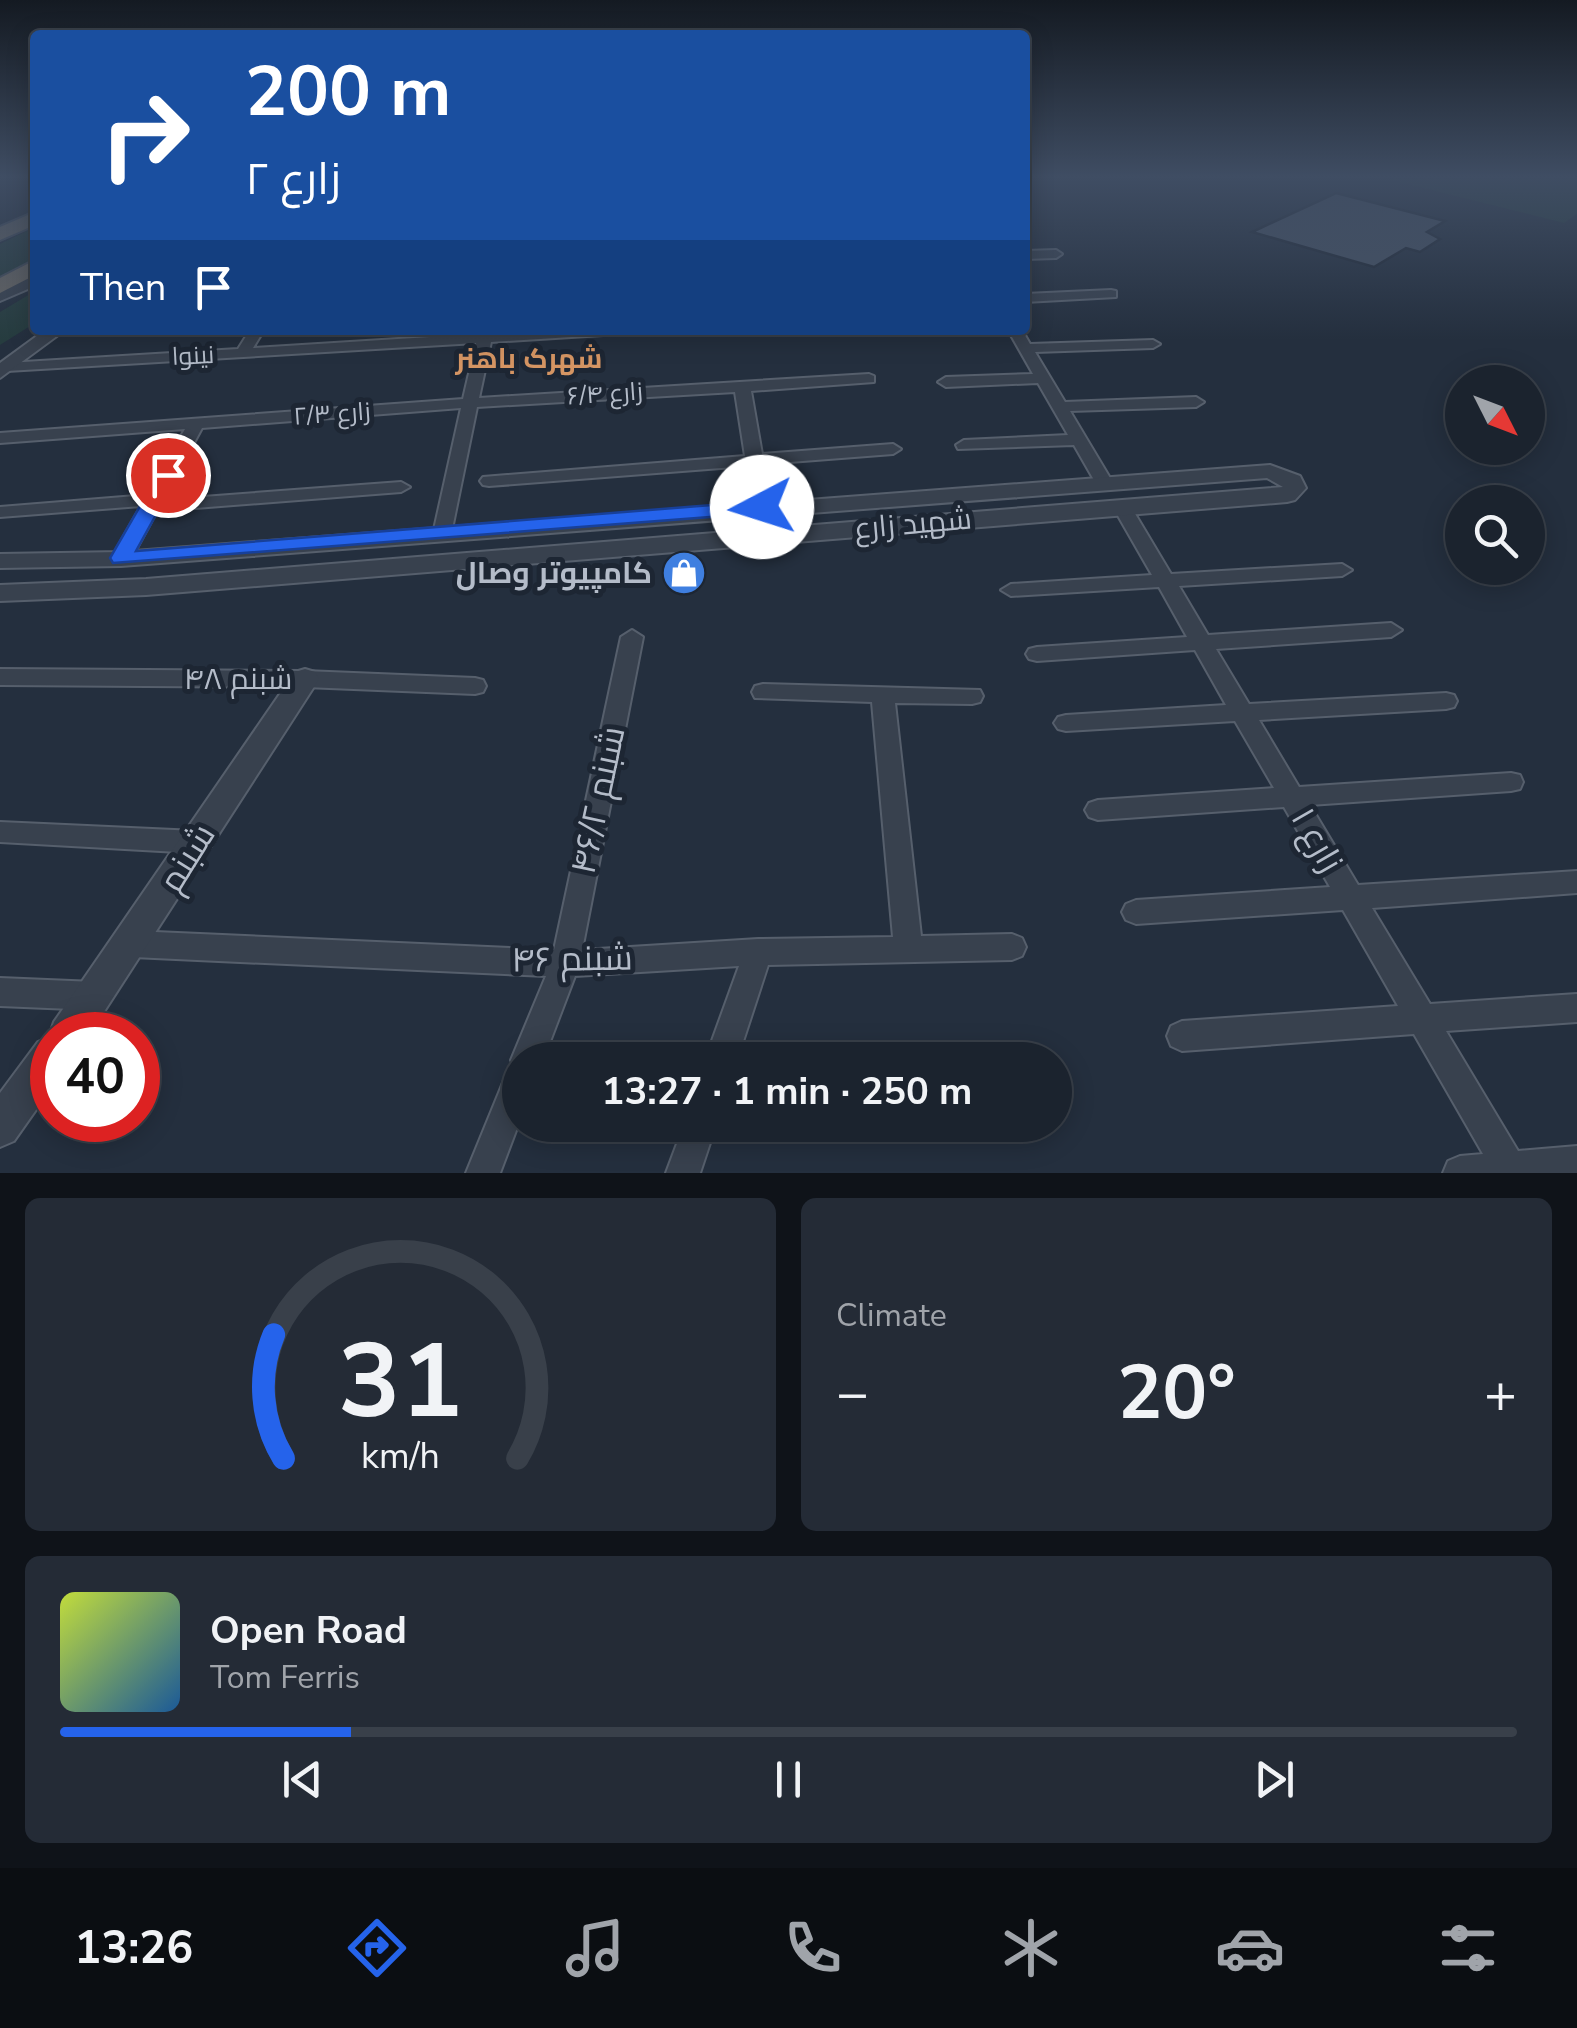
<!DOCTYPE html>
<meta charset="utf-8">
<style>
:root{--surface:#1b232e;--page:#242b36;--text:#f1f3f6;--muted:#a0a4aa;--line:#39404a;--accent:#2563eb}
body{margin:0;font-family:"Nunito Sans",Cairo,sans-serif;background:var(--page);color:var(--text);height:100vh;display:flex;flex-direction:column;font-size:38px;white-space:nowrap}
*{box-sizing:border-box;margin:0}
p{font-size:32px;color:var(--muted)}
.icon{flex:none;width:55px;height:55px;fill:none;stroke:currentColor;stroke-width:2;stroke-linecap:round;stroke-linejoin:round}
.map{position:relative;height:1173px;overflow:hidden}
.sheet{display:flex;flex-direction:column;gap:25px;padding:25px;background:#0f1319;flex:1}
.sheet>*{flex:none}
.top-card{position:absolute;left:30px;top:30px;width:1000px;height:305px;border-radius:10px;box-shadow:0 5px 25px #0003,0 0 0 2px var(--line);background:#1a4fa0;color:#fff;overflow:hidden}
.needle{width:65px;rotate:132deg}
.controls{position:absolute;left:1445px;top:365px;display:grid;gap:20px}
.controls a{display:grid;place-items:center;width:100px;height:100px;border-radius:50%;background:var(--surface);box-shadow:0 5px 25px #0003,0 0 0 2px var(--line);font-size:50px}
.speed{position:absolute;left:30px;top:1012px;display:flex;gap:20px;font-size:50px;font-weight:700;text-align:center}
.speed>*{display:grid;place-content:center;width:130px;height:130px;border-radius:50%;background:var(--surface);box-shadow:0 5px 25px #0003,0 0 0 2px var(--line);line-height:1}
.speed .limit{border:15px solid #d22;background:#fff;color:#111}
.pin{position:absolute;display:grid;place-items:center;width:85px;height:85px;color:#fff;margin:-42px;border:5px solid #fff;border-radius:50%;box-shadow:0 2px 10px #0007}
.me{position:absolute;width:110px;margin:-55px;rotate:265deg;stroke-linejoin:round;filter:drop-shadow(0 0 8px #0008)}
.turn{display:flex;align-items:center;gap:35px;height:210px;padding:0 50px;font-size:45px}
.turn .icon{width:130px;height:130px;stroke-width:2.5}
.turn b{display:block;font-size:70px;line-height:85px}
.then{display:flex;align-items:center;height:95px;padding:0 50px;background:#0003;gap:20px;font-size:38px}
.big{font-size:75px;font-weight:700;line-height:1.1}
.sheet .tile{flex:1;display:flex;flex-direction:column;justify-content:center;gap:15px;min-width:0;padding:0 35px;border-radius:15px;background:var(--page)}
.sheet .dial{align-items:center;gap:0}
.dial svg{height:260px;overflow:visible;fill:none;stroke:var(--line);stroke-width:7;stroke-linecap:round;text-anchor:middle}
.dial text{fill:var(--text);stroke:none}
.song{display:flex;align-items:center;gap:30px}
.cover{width:120px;height:120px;border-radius:15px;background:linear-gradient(135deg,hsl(70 70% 55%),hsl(210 70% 35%))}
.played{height:10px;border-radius:5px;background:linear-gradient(90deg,var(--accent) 20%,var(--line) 20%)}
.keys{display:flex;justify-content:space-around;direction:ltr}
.heat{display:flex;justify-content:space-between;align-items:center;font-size:55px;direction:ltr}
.sheet .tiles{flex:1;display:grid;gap:25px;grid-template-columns:1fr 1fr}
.tile:last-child{grid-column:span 2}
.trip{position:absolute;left:502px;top:1042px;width:570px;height:100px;border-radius:50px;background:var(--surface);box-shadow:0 5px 25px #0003,0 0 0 2px var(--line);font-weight:700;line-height:100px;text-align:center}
.tabs{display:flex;height:160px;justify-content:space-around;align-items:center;background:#0b0e12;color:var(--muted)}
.tabs .icon{width:70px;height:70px}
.tabs .on{color:var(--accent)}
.tabs b{font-size:45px;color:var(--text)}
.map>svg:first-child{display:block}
.green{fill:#263c3f}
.building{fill:#455162;stroke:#1f2835;stroke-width:2.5}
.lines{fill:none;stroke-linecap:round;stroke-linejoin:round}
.minor-casing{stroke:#565f6c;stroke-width:4}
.tertiary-casing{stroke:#565f6c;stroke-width:4}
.trunk-casing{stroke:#434c59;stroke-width:4}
.minor{fill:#38414e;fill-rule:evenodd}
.tertiary{fill:#38414e;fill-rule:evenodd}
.trunk{fill:#656462;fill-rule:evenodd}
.route{fill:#2563eb;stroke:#184099;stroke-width:2.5}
.labels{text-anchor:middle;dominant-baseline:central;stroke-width:10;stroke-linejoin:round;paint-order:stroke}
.far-street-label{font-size:25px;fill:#b4bcc9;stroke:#1d2633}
.far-neighbourhood-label{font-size:28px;font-weight:bold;fill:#d59563;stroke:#1d2633}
.street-label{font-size:30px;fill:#b4bcc9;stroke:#1d2633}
.poi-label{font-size:30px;font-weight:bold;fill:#b4bcc9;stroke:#1d2633;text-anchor:end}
.near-street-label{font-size:35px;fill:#b4bcc9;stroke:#1d2633}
</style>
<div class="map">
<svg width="1577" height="1173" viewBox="0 0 1577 1173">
<rect width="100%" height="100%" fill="#242f3e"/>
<path class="green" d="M1375,176H1577V214L1564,223Z
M35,227V258L0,277V244Z
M35,291V323L0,345V312Z"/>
<path class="building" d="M1336,193L1445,221L1427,232L1440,239L1420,252L1406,248L1374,267L1252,232Z"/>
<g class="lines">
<g class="minor-casing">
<path id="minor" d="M1025,251L1056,250L1062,254L1056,258L1025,259Z
M1111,290L1116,291V297L1025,302V294Z
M250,330H264L253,348L478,334L479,330H493L492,333L626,330L619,334L491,342L479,398L869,374L874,376V382L751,391L762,454L893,444L901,449L893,454L764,464L771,507L762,512L753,507L747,466L489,486L483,485L480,481L483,477L745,456L735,392L477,407L451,534L442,540L433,534L461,408L202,428L163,500L401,482L410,487L401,492L157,511L131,559L121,565L111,559L141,506L0,517V507L148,495L185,429L0,443V433L463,399L476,343L7,371L0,368L7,363L238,349Z
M1008,330H1022L1030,344L1153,340L1160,344L1153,348L1035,352L1065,402L1196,397L1204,402L1196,407L1070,411L1113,483L1104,488L1098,487L1074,445L958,449L956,445L964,440L1068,435L1038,383L946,387L938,382L946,377L1033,374Z
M1122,502L1131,507L1171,574L1342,564L1352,570L1342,576L1179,586L1208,635L1391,623L1402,630L1391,637L1216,649L1249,704L1446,693L1454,695L1457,701L1454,707L1446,709L1259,720L1299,787L1511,773L1520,775L1523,782L1520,789L1511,791L1310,805L1358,885L1577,871V893L1372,908L1430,1004L1577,994V1022L1446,1031L1518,1151L1577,1146V1173H1443L1448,1161L1460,1156L1483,1154L1414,1034L1182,1051L1171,1046L1167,1036L1171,1026L1182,1021L1398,1006L1343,910L1136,924L1126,920L1122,912L1126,904L1136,900L1330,887L1284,807L1098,820L1089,817L1085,810L1089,803L1098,800L1274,788L1235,721L1066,731L1058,729L1054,723L1058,717L1066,715L1226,705L1195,650L1037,661L1029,659L1026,654L1029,649L1037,647L1187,637L1159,587L1011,596L1001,590L1011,584L1152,575L1113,507Z
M632,630L643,637L582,950L758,939L893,937L872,702L755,698L752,692L755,686L763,684L980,690L983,696L980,702L972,704L895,703L921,936L1012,934L1022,938L1026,947L1022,956L1012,960L768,965L737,1060H705L739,966L575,976L543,1060H520V1120L500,1173H466L509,1068L514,1066L511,1060L546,976L133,957L123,953L119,944L123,935L133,931L554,950L621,637Z
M0,669L305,671L475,678L483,680L486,686L483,692L475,694L305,687L0,685Z
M0,822L196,831L205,835L209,842L205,849L196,853L0,842Z
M0,978L95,982L105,986L110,996L105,1006L95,1010L0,1006Z
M684,1125H716L700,1173H666Z"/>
</g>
<g class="tertiary-casing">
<path id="tertiary" d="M35,275V286L0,301V290Z
M45,330H65L0,378V363Z
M1270,465L1300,476L1306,488L1295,500L1287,502L146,595L0,601V585L146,579L1283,487L1267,478L121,566L0,568V554L121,552Z
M305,669L315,672L319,679L89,1035H52V1087L14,1141L0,1147V1093L38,1042L49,1037L54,1022L295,672Z"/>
</g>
<g class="trunk-casing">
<path id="trunk" d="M35,212V225L0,240V227Z
M35,260V275L0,293V278Z"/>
</g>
<use href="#minor" class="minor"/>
<use href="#tertiary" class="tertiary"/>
<use href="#trunk" class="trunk"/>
</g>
<linearGradient id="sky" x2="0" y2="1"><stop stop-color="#141a22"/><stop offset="0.52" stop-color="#3f4d63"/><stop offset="1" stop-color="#3f4d63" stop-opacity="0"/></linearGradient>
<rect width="1577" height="340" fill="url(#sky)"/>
<path class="route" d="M168,469L178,475L136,551L762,501L773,507L762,513L113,563L110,558L158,475Z"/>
<defs>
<g id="shop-disc" transform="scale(2.25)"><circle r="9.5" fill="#3f7fe0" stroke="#1d2633"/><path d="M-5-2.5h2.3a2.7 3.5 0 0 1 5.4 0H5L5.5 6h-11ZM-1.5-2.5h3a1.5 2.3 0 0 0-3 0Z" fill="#fff"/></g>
</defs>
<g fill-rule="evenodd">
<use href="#shop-disc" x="684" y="573"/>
</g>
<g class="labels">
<g class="far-street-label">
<text transform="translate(193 356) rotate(-3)">نینوا</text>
<text transform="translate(605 394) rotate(-4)">۶/۴ زارع</text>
<text transform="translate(332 414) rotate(-4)">۲/۳ زارع</text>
</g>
<g class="far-neighbourhood-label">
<text x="529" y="359">شهرک باهنر</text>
</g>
<g class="street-label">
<text transform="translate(913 524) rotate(-5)">شهید زارع</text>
<text x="238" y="679">۴۸ شبنم</text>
</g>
<g class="poi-label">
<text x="652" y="573">کامپیوتر وصال</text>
</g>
<g class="near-street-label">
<text transform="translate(598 800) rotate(-78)">۴۶/۲ شبنم</text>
<text transform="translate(1317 840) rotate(60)">۱ زارع</text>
<text transform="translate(187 858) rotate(-58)">شبنم</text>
<text transform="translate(572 959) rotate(-1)">۴۶ شبنم</text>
</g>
</g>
</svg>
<div class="controls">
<a><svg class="needle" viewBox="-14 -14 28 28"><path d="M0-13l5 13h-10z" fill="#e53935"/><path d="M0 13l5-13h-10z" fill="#a0a4aa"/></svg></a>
<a><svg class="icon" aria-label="search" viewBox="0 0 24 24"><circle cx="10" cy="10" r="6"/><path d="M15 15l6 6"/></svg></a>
</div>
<div class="speed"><div class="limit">40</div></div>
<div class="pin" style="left:168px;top:475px;background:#d93025"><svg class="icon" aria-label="arrive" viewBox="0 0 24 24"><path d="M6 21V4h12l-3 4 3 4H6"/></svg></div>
<svg class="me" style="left:762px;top:507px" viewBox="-20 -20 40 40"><circle r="19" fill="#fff"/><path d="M0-13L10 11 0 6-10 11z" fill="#2563eb"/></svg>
<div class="trip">13:27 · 1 min · 250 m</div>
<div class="top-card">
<div class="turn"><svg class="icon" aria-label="right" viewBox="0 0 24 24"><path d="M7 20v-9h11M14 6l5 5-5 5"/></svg><div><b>200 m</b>۲ زارع</div></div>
<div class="then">Then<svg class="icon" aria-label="arrive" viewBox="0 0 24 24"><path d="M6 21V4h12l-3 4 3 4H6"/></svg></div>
</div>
</div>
<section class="sheet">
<div class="tiles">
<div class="tile dial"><svg viewBox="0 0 100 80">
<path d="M14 69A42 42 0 1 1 86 69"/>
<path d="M14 69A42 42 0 0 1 11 31" stroke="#2563eb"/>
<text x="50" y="56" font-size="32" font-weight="700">31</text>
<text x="50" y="72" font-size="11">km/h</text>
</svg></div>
<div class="tile"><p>Climate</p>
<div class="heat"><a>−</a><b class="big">20°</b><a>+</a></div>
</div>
<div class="tile">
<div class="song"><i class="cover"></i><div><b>Open Road</b><p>Tom Ferris</p></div></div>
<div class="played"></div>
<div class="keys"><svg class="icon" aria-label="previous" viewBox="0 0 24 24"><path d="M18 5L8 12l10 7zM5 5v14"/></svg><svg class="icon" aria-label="pause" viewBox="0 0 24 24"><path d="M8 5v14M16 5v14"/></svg><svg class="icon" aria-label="next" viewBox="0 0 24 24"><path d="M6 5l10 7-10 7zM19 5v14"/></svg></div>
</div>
</div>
</section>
<nav class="tabs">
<b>13:26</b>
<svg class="icon on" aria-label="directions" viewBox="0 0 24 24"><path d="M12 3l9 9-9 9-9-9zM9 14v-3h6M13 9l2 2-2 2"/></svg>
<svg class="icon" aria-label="music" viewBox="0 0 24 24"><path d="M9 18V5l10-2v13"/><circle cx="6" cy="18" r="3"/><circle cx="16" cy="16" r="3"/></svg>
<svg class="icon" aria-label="phone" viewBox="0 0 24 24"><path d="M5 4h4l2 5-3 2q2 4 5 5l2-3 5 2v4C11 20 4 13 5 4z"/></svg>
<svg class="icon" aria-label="climate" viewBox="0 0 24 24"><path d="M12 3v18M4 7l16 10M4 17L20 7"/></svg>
<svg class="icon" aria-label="car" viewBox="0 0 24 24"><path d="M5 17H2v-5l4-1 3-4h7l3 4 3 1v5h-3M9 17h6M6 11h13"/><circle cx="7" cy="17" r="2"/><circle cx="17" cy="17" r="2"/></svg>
<svg class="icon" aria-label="filters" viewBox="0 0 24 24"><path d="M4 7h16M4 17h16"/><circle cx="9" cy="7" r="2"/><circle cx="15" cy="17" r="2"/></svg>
</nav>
